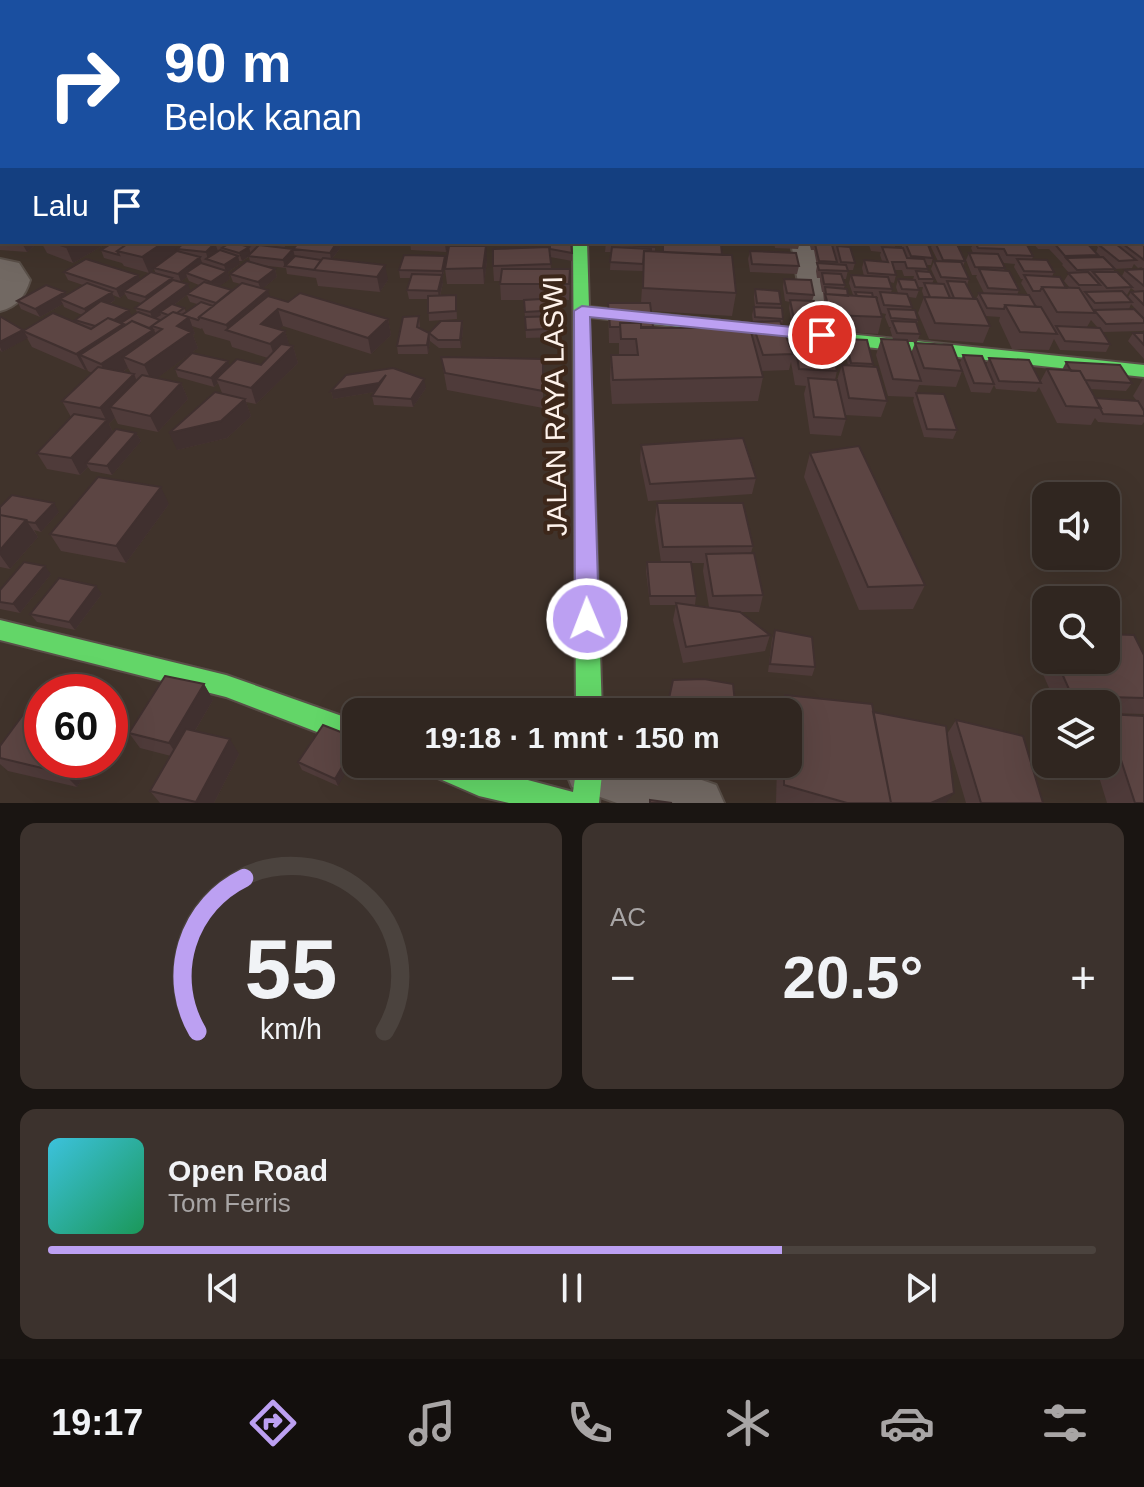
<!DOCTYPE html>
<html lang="id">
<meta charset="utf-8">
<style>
:root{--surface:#302620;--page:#3c322d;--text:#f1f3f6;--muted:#a8a5a5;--line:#4b433e;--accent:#bca0f2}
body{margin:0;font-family:Helvetica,sans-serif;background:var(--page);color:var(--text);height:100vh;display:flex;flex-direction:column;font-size:30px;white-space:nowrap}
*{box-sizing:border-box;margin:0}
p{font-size:26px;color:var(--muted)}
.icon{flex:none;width:44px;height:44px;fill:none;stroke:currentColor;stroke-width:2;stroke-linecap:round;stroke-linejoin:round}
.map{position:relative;height:803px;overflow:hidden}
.drawer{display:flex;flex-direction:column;gap:20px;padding:20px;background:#1a1512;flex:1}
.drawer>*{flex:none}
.hud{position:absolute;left:0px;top:0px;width:1144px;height:244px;box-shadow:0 8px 32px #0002,0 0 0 2px var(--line);background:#1a4fa0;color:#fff;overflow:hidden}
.tools{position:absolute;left:1032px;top:482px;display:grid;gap:16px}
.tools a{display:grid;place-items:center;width:88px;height:88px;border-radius:16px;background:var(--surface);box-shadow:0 8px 32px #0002,0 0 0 2px var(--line);font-size:40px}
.speed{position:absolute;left:24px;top:674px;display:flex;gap:16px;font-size:40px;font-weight:700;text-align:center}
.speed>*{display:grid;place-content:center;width:104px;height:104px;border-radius:50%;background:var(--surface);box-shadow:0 8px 32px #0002,0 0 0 2px var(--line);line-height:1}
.speed .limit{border:12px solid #d22;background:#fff;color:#111}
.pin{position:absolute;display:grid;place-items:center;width:68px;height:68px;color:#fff;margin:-34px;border:4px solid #fff;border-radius:50%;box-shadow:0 2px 8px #0007}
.me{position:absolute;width:88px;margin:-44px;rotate:359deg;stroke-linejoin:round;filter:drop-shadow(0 0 6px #0008)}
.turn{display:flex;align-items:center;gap:28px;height:168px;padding:0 32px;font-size:36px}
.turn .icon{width:104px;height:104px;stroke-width:2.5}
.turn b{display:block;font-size:56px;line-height:68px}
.then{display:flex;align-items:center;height:76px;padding:0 32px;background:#0003;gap:16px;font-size:30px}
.big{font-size:60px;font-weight:700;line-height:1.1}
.drawer .widget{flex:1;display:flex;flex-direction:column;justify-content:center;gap:12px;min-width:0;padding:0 28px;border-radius:16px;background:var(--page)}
.drawer .dial{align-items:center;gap:0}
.dial svg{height:208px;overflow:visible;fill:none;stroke:var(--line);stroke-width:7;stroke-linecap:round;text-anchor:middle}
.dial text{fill:var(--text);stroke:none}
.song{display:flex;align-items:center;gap:24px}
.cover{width:96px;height:96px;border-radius:12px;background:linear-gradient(135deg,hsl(190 70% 55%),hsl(150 70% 35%))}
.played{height:8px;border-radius:4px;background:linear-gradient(90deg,var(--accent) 70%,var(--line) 70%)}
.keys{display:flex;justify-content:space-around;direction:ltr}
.heat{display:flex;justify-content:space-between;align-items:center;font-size:44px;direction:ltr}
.drawer .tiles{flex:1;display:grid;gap:20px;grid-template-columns:1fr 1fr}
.widget:last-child{grid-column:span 2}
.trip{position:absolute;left:342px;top:698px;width:460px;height:80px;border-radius:16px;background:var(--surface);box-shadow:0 8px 32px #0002,0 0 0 2px var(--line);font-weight:700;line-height:80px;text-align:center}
.tab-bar{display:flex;height:128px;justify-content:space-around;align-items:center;background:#130f0d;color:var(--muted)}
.tab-bar .icon{width:56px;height:56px}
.tab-bar .current{color:var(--accent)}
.tab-bar b{font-size:36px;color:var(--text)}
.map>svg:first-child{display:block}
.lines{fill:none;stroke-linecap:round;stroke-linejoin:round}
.river{fill:#390527;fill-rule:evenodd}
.lane-casing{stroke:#594f48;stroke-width:4}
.street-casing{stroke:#594f48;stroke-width:4}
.fast-casing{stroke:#594f48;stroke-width:4}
.lane{fill:#726963;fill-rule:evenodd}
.street{fill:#726963;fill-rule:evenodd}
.fast{fill:#63d668;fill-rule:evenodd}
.wall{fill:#4f3b3a;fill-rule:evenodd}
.shaded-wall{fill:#40302f}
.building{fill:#5c4543;stroke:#40302f;stroke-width:2}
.route{fill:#bca0f2;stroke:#7a689d;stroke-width:2}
.labels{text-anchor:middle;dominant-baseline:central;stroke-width:8;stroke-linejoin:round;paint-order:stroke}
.street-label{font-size:28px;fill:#fef2eb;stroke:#3d271a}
</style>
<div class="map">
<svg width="1144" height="803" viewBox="0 0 1144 803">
<rect width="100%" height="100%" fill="#40332b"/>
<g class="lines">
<path class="river" d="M618,0H659L661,2H619Z
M1142,61H1144V80H1142Z"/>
<g class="lane-casing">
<path id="lane" d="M1126,0H1135L1136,2H1127Z"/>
</g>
<g class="street-casing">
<path id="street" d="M839,0H857L858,2H841Z
M0,135H2V149H0Z
M1142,214L1144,215V231L1142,230Z
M791,242H817L837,335L833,342L822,344L811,342L807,335Z
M0,259L19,263L30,280C25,296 17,307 0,311Z
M567,764H656L716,785L724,803H617L572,787L565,769Z"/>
</g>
<g class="fast-casing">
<path id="fast" d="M571,0H579L580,2H572Z
M573,242H587L589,307L1144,365V377L589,317L602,712H576Z
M0,620L226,675L356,721V747L226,697L0,640Z
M422,764H468L573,792L577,764H603L599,803H509L479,796L426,773Z"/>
</g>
<use href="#lane" class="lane"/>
<use href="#street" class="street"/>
<use href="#fast" class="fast"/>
</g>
<path class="wall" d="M266,0H354L355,2H264Z
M450,0H473L472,2H450Z
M679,0H697V2H679Z
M700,0H725V2H700Z
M726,0H744V2H726Z
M1050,0H1105L1108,2H1059V1Z
M0,148H2V195H0Z
M1142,151H1144V167L1143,170H1144V202L1142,200Z
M0,202L2,242L38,243L27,252L0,250Z
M1142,226L1144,228V245H1142L1144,246V318L1131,304L1129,309L1144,319V330L1143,331L1103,332L1110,344L1106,352L1060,350L1054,339L1049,350L1012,349L999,321L1000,317L985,316L990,326L983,343L929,339L918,313L924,297L922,291L923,287H918L919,290L916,298L909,297L912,307L911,310L918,320L917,324L920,334L917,342H908L911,353L915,343L962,371L956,387L919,385L916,393L957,430L953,439L924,437L913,401L914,397L888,396L876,355L881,339H893L890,329L891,327H889L885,317L886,314L881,313L877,301L878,297L873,296L882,317L878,334L828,331L837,371L835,380H837L842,365H848L843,347L846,339L873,364L872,367L887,401L881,417L845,415L846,419L841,436L810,434L804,394L806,386L795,385L791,362L789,370L761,371L763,377L758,401L612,404L610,379L611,355H619V343H609L608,303H641L643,271L610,270L611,252H605L606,242H686L722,255L736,293L732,316L651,311L653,328H709L710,322L738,328L750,329L752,322H753L752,315L754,307H755L754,297L755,289L781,304V308L783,319L782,325L788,341L792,325L789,308L790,302L785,301L783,287L784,279L814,295L812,301L819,321L817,327H826L821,310L824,301L823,292H822L820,281V278H817L816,271L817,266L814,250H811L809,242H849V247L855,263L853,270H848L846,279H843L845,285L844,288L848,296L853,295L849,283L851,275L864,276L862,268L864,260L882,261L880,255L881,252L871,251L868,242H895V248H902V242H970V243H956L965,261L963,266L969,279L967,285L974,299H976L979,293H984L976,277L977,275H972L966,260L969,253H973L971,248L974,242H1025L1024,243L1033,256L1032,260L1054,272L1052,277L1066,288H1070L1064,281L1069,273L1062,265L1063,264L1049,249H1038L1032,242H1086L1096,252L1098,247L1092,242H1142ZM655,244H663L662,252H655ZM928,245H932L931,247L938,261H934L931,269L938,284H932L934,279L927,272L928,269L927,265H931L933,258ZM1000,257L1004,263L1015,264L1014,267L1021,279H1023L1021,283L1028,295H1017L1019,290L1004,270L1005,268ZM1134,264L1138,268L1142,267L1141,269L1125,270L1122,276L1113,272L1115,269L1132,268ZM895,270H902L904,276H914L913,280L898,279L896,287L898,293H891L892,289L890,282L894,283L896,275ZM1131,288L1136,292H1131L1128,297L1126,295H1127ZM1091,320L1098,328L1087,327Z
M41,242H109L73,263L47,253Z
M174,242L177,251L179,252L177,249L185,242H236L235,243L238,244V242H287L284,248L293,249L295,256L293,249L299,242H365L364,244L339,242L341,247L332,259L388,280L380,292L318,286L316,278L287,274L286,268L260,265L275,269L277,277L262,289L270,297L288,302L388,319L391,335L371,354L283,326L279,329L285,331L289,345L293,346L298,363L256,404L246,402L251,416L227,438L177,450L222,393L218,383L214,387L178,377L175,369L261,365L268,358L232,347L230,341L205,334L202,328L201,329L192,326L195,334L193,335L198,348L157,378L181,383L188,399L158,432L118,424L115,418L109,424L113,432L136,433L141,441L112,475L91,471L88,467L80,475L47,469L37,453L71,417L62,401L92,373L88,371L87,369L85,370L32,347L27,338L2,352L0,350V317L23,331L76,323L75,320L82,315L64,307L63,304L40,317L21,309L17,301L66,295L83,285L68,280L64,272L138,275L140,280L156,274L154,269L149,273L124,266L122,263L104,258L101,250ZM249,257L250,262L230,274L233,282L241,284L232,290L219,286L230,279L228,272L240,264L239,261H242ZM187,277L189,281L199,285L191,291L181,282ZM125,294L128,299L141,303L135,308L137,312L132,316L110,304L115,300L113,295L120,298ZM187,295L190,302L197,304L186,312L184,308L174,305ZM128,368L131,373L123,372Z
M410,242H450L446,252L411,250Z
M490,242H548L545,245L490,244Z
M550,242H572V261L550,257L551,269H570L569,300H559L562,337L526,338L524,300H530H501L500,281H494L493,266L550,256Z
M774,242H800L798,249L775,248Z
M750,251L799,266L797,274L750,272L748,259Z
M487,261L484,284H447L445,269Z
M446,263L442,279L443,283L440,296L456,295L457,319L429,321L428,299H409L407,290L411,278H400L399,270Z
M419,316L420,328L429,333L430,341L428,354H398L397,346Z
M462,321L463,329L461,348H439L430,341L429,333Z
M1133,333H1144V359L1128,341Z
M963,355L986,365L989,358L1040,382L1047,369L1062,370L1066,362L1132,383L1126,391L1090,389L1095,398L1137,401L1133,396L1143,379H1144V409L1138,402L1144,411V422L1142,425L1098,422L1095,418L1091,425L1057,423L1039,387L1036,392L996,389L994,385L990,393L971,392L960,363Z
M441,357L543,359V408L447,390Z
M426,388L413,407L374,405L372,396L375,392L333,399L331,391Z
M641,445L756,478L752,494L648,501L640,461Z
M810,453L925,585L913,609L859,610L804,477Z
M657,503L753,546L751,553L763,595L759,612H741L770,635L765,651L683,663L673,620L676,605H650L646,571L647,562H661L655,520ZM691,563H704L703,571L709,607L687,605H695L696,596Z
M169,504L126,563L61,551L50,534Z
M0,507L59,512L41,532L34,530L38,537L10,569L0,567Z
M51,574L20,613L0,609V590Z
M102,594L75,630L37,622L30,614Z
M775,630L815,667L812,676L768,672L772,639Z
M1043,632L1046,633V660H1106L1144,655V714L1106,713V704H1056L1032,649Z
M204,684L213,700L195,731L239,754L214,803H160L150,791L171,756L140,748L129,733Z
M785,695L873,712L947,734L956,720L1043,803H966L947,738L946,803H776L777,764H788V712H779Z
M1106,714L1144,803H1107L1095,764H1106Z
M356,738L338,786L302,770L298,762Z
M0,746L94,760L77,787L8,771L0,764Z"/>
<path class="shaded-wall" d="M771,0H802L801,2H771Z
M26,242H37L38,243L27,252L23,245Z
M76,242H109L73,263L66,247Z
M159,242H174L178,252L149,273L142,257Z
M337,242H339L341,247L331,260L330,253Z
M446,242H450L446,252L445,244Z
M215,243L218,251L208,260L206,252Z
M486,246L487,261L484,284L483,268Z
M249,247L251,255L242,261L239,253Z
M293,249L295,257L285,266V268L283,260Z
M238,256L240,264L228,272L230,279L214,290L211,282L226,272L224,265Z
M445,256L446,263L442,279V271Z
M200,257L203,265L186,273L187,277L181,282L178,274Z
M385,265L388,280L380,292L377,277Z
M275,269L277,277L261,290L258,282Z
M138,275L142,283L124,291L125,294L120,298L116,289Z
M442,275L443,283L439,299L438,291Z
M172,278L175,286L148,305L145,297Z
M188,284L191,292L163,313L160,312L161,315L153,320L150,312Z
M268,290L273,306L228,331L226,325Z
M65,292L69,301L60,299L63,304L40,317L35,309Z
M112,292L115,300L88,317L84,309Z
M278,309L283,326L266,340L261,324Z
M129,310L133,318L123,324L130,340L80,355L87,369L85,370L76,354L103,328Z
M189,317L195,334L193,335L198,348L152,382L144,365L177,326Z
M388,319L391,335L371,354L368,338Z
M462,321L463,329L461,348L460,340Z
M152,326L156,334L123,357L128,368L109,381L101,364Z
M23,330L28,338L2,352L0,347V342Z
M285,331L290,347L276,360L270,344Z
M429,333L430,341L428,354L427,345Z
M293,346L298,363L256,404L251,388Z
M228,361L231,370L216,379L218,383L214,387L211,378Z
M134,374L141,391L110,407L115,418L109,424L115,436L86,463L88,467L80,475L71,458L106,420L100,408Z
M386,375L381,391L333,399L331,391Z
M424,379L426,388L413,407L411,399Z
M181,383L188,399L158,432L150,416Z
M245,399L251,416L227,438L177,450L169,433Z
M136,433L141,441L112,475L107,466Z
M161,487L169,504L126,563L116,546Z
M54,503L59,512L41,532L35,523Z
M26,520L38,537L10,569L0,555V550Z
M45,566L51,574L20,613L13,604Z
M96,586L102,594L75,630L69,622Z
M204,684L213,700L179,758L169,743Z
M230,739L239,754L214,803H197L196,802Z
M356,743V756L338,786L335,779Z
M71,760H94L77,787L63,773Z
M954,793L946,803H931Z"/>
<path class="building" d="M266,0H278L276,2H264Z
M278,0H308L306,2H276Z
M313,0H332L331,2H311Z
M368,0H394L392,2H367Z
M482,0H509L508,2H480Z
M522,0H540V2H521Z
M589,0H611L612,2H590Z
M712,0H725V2H712Z
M746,0H774L775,2H747Z
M811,0H826L829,2H813Z
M922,0H945L946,2H922Z
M1062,0H1083L1084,2H1073Z
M1091,0H1105L1108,2H1093Z
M1142,96H1144V107L1142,106Z
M1142,125L1144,127V138L1142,139Z
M0,159H2V181H0Z
M2,200V226L0,227V202Z
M1142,226L1144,228V237L1142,238Z
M2,238V242H26L23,245L0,243V239Z
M51,242H76L66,247Z
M114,242H130L117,251L119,255L101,250Z
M130,242H164L142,257L117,251Z
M185,242H206L215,243L206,252L177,249Z
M231,242H233L249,247L239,253L222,248Z
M299,242H337L330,253L293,249Z
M411,242H446L445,244Z
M550,242H571L572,253L550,249Z
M606,242H655V247L606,244Z
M663,242L721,244L722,255L663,252Z
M814,242H849L850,244Z
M872,242H895L896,245L873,244Z
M905,242H927L933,258L911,256Z
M935,242H956L965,261L943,260Z
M975,242L1026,243L1033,256L1007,255L1004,249L978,248Z
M1053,242H1086L1098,255L1065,256Z
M1139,242L1144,246V260L1123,244Z
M815,244L832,245L837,262L819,261Z
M1116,244L1136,260L1119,261L1099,245Z
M259,245L293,249L283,260L248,256Z
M449,246H486L483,268L445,269Z
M837,246L850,247L855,263L841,262Z
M549,247L551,264L493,266V249Z
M612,247L651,249V251H644L643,264L610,262Z
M882,247L903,248L907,258L924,259L928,269L907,268L905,262H892L896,275L868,273L864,260L888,262Z
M220,250L238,256L224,265L206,259Z
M177,251L200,257L178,274L154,268Z
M644,251L732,255L736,293L643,288Z
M750,251L796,253L799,266L752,264Z
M969,253L998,254L1005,268L975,267Z
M404,255L445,256L442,271L399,270Z
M295,256L321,260L314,270H315L285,266Z
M1103,257L1115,269L1077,270L1066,258Z
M323,258L385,265L377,277L314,270Z
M86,259L138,275L116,289L64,272Z
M1017,259L1047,260L1054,272L1024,271Z
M247,261L275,269L258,282L230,274Z
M934,261L961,262L969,279L941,277Z
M201,263L227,271L211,282L186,273Z
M817,263L846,265L848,271L819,270Z
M502,269H570L569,284H500Z
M979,269L1009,271L1019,290L988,288Z
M1144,269V286L1125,270Z
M916,271L930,272L934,279H919Z
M151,272L172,278L145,297L124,291Z
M1088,272L1100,285H1079L1068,273Z
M1093,272H1117L1132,287L1107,288Z
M822,273L841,274L845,285L824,284Z
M412,274L442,275L438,291L407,290Z
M851,275L888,277L892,289L855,287Z
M1024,275L1060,277L1066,288L1042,287L1040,291H1033Z
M784,279L811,280L814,295L787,293Z
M898,279L915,280L919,290L902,289Z
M173,280L188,284L150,312L135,308Z
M947,281L965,282L974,299L954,298Z
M204,282L232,290L216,303L187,294Z
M87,283L112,292L84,309L60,299Z
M242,283L268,290L226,325L199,317Z
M924,283L944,284L950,298L930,297Z
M46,285L65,292L35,309L17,301Z
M825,287L847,289L848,296L826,294Z
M1042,287L1079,288L1095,313L1057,312Z
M755,289L779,291L781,304L757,303Z
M1122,291L1132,302L1095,303L1085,292Z
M1144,291V305L1131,292Z
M855,292L872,293L873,297L857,296Z
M880,292L907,294L912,307L884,305Z
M300,293L388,319L368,338L278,309L261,324L285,331L270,344L226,330L268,296L288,302Z
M979,293L1029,295L1036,307L1005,305L1004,309L987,308Z
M825,294L876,297L882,317L831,315Z
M456,295V311L428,313V296Z
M924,297L977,299L990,326L935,323Z
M559,298L560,310L525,312L524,300Z
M790,300L814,301L819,321L794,319Z
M101,301L129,310L114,320L108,318L95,326L75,320Z
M201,302L213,306L199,317V319L198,320L182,315Z
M608,303H650L653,327H641V323H620V327H610Z
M172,304L184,308L177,313L173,312L168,315L160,312Z
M1005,305L1041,307L1057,334L1020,332Z
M754,307L782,308L783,319L755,317Z
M888,309L915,310L918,320L891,318Z
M1134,309L1144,319V323L1106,324L1094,310Z
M138,312L160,320L149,328L132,321L126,325L121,323Z
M173,312L189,317L177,326L191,332L144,365L123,357L162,329L152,326Z
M53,313L91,329L108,318L123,324L76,354L23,331Z
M419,316L417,327L429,333L427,345L397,346L403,317Z
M561,316L562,328L526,330L525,317Z
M0,317H1L23,330L0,342Z
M132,321L153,330L101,364L80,355Z
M441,321H462L460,340H438L429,333Z
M780,321L793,354L763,355L752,322Z
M892,321L916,322L920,334L897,333Z
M710,322H736L738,328H711Z
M620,323H641V328H750L763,377L613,380L611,355H638L636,339H621Z
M792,325L827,327L837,371L799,369Z
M1056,326L1100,328L1110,344L1065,341Z
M1133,333H1144V345Z
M846,339L867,340L873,364L851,363Z
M881,339L907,340L921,381L893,379Z
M915,343L952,345L962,371L924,368Z
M281,344L293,346L251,388L216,379L237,359L261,365Z
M192,353L228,361L211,378L175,369Z
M963,355L982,356L994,384L974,383Z
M441,357L543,359V391L445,373Z
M989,358L1029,360L1041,383L999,381Z
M1066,362L1120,365L1132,383L1085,380L1080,371H1071Z
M842,365L877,367L887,401L849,398Z
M98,367L134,374L100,408L62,401Z
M393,368L424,379L411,399L372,396L386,375L379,383L331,391L346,375Z
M1047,369L1080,371L1101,408L1066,406Z
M142,375L181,383L150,416L110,407Z
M808,378L837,380L846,419L814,417Z
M215,392L245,399L221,421L169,433Z
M916,393L944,394L957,430L927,429Z
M1095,398L1138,401L1144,411V416L1103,414Z
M74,414L107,420L71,458L37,453Z
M116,429L136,433L107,466L86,463Z
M743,438L756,478L650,484L641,445Z
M859,446L925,585L868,587L810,453Z
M98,477L161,487L116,546L50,534Z
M12,495L54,503L35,523L28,522L26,520L0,515V507Z
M657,503H743L753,546L663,547Z
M0,515L26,520L0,550Z
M754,553L763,595L713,596L706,554Z
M24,562L45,566L13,604L0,602V590Z
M647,562H691L696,596H650Z
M59,578L96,586L69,622L30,614Z
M676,603L740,612L770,635L686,647Z
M775,630L812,637L815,667L770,664Z
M1106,634L1134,635L1144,655V698L1072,696L1056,660H1106Z
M165,676L204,684L169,743L129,733Z
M704,679L733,684L736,712H666L673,680Z
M785,695L872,704L891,803H847L784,785V764H788V712H785Z
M25,712L42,716V760H71L63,773L0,758V746Z
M873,712L946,726L954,793L931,803H891Z
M1106,714L1144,716V803H1135Z
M956,720L1023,736L1043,803H981Z
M323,725L356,738V743L335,779L298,762Z
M186,729L230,739L196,802L150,791Z
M650,800L672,803H650Z"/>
<path class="route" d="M582,306L822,330L830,335L822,340L590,317L599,619L596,627L587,630L579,627L575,619L574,311Z"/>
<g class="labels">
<g class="street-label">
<text transform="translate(555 406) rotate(-91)">JALAN RAYA LASWI</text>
</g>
</g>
</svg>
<div class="tools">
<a><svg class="icon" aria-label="sound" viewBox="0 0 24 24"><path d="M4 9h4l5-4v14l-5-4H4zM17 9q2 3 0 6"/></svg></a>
<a><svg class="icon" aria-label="search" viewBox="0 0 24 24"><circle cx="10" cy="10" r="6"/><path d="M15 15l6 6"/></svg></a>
<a><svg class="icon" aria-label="layers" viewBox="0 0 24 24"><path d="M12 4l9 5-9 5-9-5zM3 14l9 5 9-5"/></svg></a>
</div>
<div class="speed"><div class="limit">60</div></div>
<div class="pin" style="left:822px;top:335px;background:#d93025"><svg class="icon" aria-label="arrive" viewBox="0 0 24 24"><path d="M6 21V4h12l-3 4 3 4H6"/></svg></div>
<svg class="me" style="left:587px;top:619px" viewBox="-20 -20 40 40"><circle r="17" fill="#bca0f2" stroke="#fff" stroke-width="3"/><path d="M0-11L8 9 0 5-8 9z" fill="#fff"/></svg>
<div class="trip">19:18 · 1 mnt · 150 m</div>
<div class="hud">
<div class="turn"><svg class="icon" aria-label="right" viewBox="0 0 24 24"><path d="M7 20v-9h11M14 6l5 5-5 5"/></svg><div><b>90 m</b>Belok kanan</div></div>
<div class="then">Lalu<svg class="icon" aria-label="arrive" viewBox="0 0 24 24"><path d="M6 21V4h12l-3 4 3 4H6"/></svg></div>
</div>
</div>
<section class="drawer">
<div class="tiles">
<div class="widget dial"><svg viewBox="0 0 100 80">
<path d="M14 69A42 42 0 1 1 86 69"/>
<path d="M14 69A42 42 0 0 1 32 10" stroke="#bca0f2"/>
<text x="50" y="56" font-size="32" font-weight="700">55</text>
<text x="50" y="72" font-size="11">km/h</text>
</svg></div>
<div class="widget"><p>AC</p>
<div class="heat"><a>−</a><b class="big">20.5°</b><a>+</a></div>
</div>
<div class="widget">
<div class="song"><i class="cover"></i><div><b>Open Road</b><p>Tom Ferris</p></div></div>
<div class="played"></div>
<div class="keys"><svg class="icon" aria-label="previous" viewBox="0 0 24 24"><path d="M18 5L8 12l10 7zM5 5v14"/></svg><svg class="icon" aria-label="pause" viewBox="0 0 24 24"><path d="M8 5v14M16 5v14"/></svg><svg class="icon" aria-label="next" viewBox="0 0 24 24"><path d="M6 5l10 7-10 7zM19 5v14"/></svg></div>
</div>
</div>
</section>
<nav class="tab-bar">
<b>19:17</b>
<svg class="icon current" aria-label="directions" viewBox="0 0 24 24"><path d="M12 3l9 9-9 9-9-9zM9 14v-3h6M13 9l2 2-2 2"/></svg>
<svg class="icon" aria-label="music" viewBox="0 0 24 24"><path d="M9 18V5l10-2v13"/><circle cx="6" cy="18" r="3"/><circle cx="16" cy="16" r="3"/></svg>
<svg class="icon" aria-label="phone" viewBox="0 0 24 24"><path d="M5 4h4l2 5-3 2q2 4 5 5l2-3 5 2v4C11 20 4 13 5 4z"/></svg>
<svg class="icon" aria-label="climate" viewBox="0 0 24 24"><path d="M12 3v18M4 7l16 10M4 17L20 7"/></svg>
<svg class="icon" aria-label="car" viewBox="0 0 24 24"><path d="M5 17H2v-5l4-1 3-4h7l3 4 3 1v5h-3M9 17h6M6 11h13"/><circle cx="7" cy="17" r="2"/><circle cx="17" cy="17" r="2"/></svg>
<svg class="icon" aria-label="filters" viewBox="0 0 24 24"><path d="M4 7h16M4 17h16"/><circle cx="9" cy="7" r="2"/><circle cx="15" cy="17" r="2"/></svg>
</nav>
